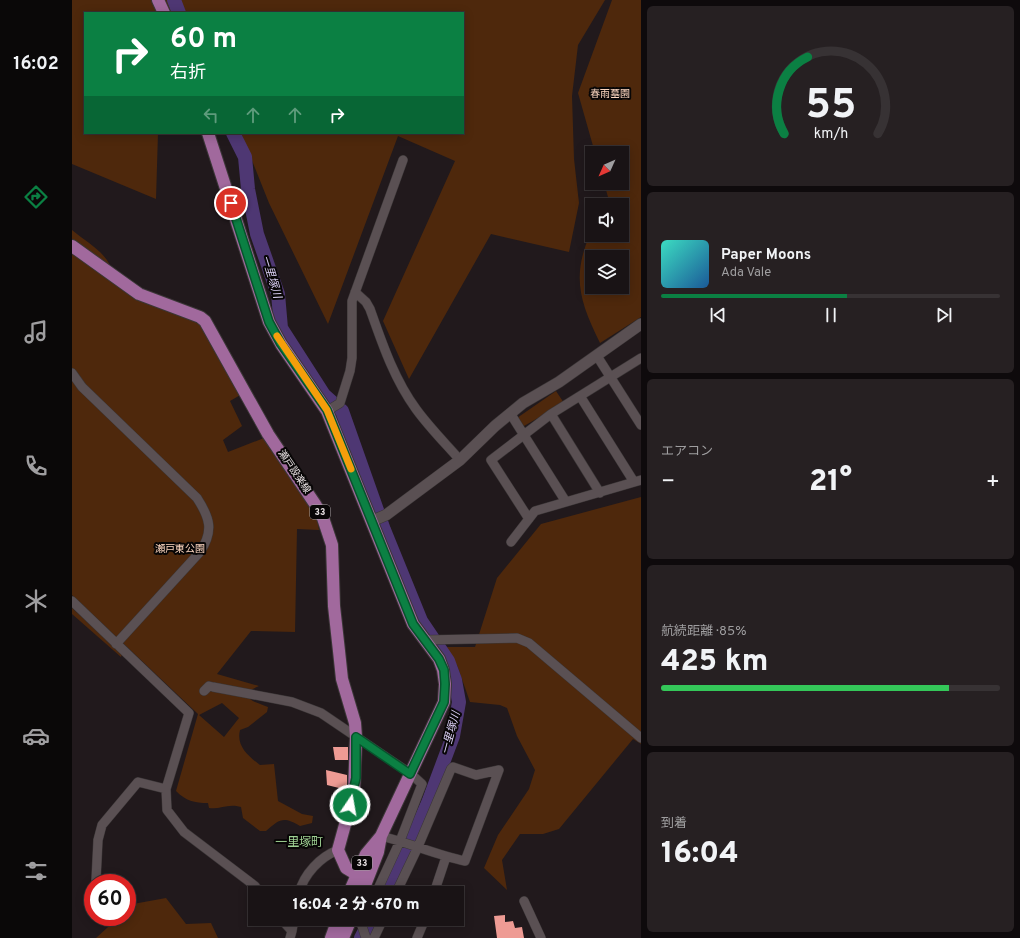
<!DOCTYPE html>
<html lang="ja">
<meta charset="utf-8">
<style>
:root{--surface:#191315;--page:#262022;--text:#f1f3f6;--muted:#9f9ea0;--line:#373234;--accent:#0b8043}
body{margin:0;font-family:Overpass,"Noto Sans JP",sans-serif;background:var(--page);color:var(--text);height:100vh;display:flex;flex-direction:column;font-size:15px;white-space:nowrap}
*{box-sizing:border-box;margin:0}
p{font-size:13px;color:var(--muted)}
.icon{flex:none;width:22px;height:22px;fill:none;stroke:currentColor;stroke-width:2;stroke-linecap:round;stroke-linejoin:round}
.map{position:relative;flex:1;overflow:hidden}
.sheet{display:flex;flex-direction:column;gap:6px;padding:6px;background:#0e0a0c;width:379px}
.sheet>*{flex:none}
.top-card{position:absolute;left:12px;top:12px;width:380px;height:122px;border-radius:0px;box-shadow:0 2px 10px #0003,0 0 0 1px var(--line);background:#0b8043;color:#fff;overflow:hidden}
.needle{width:26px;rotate:225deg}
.buttons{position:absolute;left:513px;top:146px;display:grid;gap:8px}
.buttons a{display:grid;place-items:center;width:44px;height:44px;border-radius:0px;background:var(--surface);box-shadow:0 2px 10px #0003,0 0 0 1px var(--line);font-size:20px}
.speed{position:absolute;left:12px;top:874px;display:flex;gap:8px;font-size:20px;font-weight:700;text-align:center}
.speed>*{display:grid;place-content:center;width:52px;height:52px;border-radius:50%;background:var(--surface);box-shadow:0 2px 10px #0003,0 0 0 1px var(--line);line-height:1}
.speed .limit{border:6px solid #d22;background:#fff;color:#111}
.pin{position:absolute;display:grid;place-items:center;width:34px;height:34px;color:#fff;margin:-17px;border:2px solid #fff;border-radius:50%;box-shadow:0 1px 4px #0007}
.me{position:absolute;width:44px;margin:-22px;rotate:12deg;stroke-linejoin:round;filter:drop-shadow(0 0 3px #0008)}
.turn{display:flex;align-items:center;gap:14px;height:84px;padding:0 20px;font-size:18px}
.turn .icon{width:52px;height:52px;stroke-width:2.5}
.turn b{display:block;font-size:28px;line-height:34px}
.lanes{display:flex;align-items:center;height:38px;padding:0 20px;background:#0003;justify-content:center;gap:20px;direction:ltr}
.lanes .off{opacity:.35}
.big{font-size:30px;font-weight:800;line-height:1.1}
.sheet .tile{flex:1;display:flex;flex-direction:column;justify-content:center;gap:6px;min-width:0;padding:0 14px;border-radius:6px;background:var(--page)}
.sheet .dial{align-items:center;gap:0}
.dial svg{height:104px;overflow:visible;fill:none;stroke:var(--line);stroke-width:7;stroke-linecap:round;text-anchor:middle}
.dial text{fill:var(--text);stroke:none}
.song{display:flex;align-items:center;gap:12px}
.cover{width:48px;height:48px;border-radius:6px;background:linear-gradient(135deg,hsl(170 70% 55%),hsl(210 70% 35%))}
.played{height:4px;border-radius:2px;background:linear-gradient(90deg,var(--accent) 55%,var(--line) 55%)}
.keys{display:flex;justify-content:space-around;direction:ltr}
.heat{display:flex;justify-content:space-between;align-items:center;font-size:22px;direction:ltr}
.charge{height:6px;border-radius:3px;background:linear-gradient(90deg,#34c759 85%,var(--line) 0)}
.trip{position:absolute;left:176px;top:886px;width:216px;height:40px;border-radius:0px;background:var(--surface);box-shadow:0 2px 10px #0003,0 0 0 1px var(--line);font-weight:800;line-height:40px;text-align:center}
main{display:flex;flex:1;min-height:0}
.tabs{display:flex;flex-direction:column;width:72px;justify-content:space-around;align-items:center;background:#0a0808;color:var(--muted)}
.tabs .icon{width:28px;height:28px}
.tabs .current{color:var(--accent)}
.tabs b{font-size:18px;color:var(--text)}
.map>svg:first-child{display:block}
.green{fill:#4e280c;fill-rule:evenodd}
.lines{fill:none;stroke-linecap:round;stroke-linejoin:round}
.river{stroke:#4e3773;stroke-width:14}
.building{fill:#ee9b94}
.minor-casing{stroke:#3b3637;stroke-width:10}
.tertiary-casing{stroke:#3b3637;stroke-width:12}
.primary-casing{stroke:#3b3637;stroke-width:14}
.minor{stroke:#5a5053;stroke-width:9}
.tertiary{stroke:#5a5053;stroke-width:11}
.primary{stroke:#a1699d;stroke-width:12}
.route-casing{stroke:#07532c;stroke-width:10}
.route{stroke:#0b8043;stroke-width:7}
.slow{stroke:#f59e0b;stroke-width:7}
.labels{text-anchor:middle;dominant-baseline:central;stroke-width:4;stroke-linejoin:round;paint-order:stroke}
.shield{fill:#080606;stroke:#a5a0a1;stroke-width:1}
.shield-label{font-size:9px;font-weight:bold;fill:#e8e2e3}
.park-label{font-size:10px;fill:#fdd7c0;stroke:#080606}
.street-label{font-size:10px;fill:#e8e2e3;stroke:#080606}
.water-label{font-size:11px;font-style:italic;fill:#dcd1f6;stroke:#080606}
.quarter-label{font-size:12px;fill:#9fd193;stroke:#080606}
</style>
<main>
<nav class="tabs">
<b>16:02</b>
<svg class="icon current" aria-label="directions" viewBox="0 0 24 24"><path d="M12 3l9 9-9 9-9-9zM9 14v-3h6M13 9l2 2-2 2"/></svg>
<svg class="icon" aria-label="music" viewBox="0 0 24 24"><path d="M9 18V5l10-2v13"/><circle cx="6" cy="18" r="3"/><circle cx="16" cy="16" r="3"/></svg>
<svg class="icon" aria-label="phone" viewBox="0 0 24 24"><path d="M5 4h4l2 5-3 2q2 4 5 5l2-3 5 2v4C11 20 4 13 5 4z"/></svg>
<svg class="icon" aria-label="climate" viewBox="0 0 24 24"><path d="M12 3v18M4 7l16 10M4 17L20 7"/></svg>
<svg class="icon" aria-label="car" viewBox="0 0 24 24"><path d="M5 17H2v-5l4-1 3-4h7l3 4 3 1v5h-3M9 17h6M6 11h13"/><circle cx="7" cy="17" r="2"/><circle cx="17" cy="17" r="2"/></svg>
<svg class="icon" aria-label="filters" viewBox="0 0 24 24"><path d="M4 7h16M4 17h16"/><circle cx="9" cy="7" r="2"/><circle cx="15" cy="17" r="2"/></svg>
</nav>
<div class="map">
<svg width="569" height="938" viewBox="0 0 569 938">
<rect width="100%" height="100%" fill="#21191c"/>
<path class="green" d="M0,0H533L506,45L500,96L502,159L507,203L497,252L419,234L337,379L311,321L383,161L326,136L256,324L197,203L169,133H391V13H13V133H86L84,199L0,164Z
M540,0H569V317L528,343C507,300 499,275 520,230V235H550V205H532L536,197L532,183H550V153H523L506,93ZM520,257H550V287H520Z
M0,230C14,242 31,250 39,267L0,243Z
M0,251L127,322L170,394L158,401L170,426L151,440L156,452L192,438L245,518L247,530L225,529L223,632L179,631L145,674L187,686L168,695C175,696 177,699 183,702C188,704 191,705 196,707L195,712L176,727L168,730C164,746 176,756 188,765L202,764L206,801L230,814L241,816L240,823L228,826C211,816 208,819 194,831H188L171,818L169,807C155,803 148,810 137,808L136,803C122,803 114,801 104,791L126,714L0,595ZM150,703L167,718L152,737L127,715Z
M484,391L492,403L452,426L445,418Z
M569,497V744L561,739L487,829L471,834H448L430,860L435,890L412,868L426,835L457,789L463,770L445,736L435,708L428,705L398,702L385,665L370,647H403L425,578L469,524Z
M0,608L50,654L49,657L0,614Z
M94,898L114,924L139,923L146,938H24L47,917H55V910L61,904Z"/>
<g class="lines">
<path class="river" d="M102,0L107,13
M161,133L173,157L176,189L185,234L206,294L209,328L252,395L270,411L312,530L349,621L376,661L383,680L387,702L381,736L356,803L333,854L313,893
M289,938L299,919"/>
</g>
<path class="building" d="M261,747H276V760H263Z
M254,770L275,775V790L255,785Z
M433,915V922L441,921L443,928L450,927L452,938H425L422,916Z"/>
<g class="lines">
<g class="minor-casing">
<path id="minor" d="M283,292L294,302L298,309C310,343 322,379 344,409C357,427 373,443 388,460
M525,356L569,425
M0,373L10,387L125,498C138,518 142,531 128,552L44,644
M508,396L562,482
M255,411L268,403L278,371L280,358V301L331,160
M438,413L494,502
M479,414L528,493
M457,519L419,460L479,414L569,358
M439,542L463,511L569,480
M0,601L117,713L94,789L95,810L112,832L183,886L188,893
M352,640L445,638L457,643L569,738
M132,691L137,686L141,687L220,702L249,713L339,774L350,784L328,841L304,893
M309,836C338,843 364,855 393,861L427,770L404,775L381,767L379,769L345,849L324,893
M24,880L26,840L30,825L66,782L94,789
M227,893C232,874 248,857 266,850
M362,893L374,857
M452,901L469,938
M209,919L220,931L218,938
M292,919L290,926L294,938
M220,931L222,919
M302,938L311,919
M345,938L353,919"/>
</g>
<g class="tertiary-casing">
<path id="tertiary" d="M300,521L314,515L388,460L423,426L451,403L487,382L569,324"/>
</g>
<g class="primary-casing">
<path id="primary" d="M86,0L92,13
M136,133L197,322L209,344L255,411L341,624L367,659L371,670L373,684L372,702L309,836L306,852L290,893
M0,246L67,294L128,317L133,321L196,434L243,504L251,518L260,545L262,606L267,651L270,679L283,723L284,737L282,792L266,850L274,868L284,874
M277,893L294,854L309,836
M259,938L266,919
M271,938L279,919"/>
</g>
<use href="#minor" class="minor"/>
<use href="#tertiary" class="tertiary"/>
<use href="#primary" class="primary"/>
</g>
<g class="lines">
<g class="route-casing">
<path id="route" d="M159,203L197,322L209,344L255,410L341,624L367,659L372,670L373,684L372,702L338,774L284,737V778L278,805"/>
</g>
<use href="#route" class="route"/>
<path class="slow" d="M205,336L255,410L279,469"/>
</g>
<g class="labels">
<g class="shield">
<rect x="238" y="505" width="20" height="14" rx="3"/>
<rect x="280" y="856" width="20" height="14" rx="3"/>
</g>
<g class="shield-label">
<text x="248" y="512">33</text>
<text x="290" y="863">33</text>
</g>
<g class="park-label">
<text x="538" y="94">春雨墓園</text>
<text x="108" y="549">瀬戸東公園</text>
</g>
<g class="street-label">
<text transform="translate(222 472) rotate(56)">瀬戸設楽線</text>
</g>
<g class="water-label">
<text transform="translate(199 277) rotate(73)">一里塚川</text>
<text transform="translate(379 733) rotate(-75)">一里塚川</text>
</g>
<g class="quarter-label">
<text x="227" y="843">一里塚町</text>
</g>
</g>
</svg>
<div class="buttons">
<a><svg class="needle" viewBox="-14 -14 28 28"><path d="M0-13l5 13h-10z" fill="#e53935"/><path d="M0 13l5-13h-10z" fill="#9f9ea0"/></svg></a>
<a><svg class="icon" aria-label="sound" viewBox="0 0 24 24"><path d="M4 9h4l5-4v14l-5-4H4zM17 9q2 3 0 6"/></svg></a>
<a><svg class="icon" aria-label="layers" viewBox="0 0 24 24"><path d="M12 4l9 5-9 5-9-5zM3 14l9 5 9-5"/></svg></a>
</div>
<div class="speed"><div class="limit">60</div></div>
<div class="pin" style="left:159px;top:203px;background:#d93025"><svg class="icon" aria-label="arrive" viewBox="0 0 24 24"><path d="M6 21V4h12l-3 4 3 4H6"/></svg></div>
<svg class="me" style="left:278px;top:805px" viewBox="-20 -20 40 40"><circle r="17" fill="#0b8043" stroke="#fff" stroke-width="3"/><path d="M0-11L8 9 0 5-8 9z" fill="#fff"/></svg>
<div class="trip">16:04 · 2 分 · 670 m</div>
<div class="top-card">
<div class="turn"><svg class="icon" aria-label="right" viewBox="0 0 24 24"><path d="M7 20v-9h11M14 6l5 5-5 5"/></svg><div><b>60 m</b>右折</div></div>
<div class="lanes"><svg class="icon off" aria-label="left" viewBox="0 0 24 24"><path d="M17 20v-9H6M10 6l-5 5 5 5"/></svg><svg class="icon off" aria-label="ahead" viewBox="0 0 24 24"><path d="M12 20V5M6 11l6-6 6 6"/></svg><svg class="icon off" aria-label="ahead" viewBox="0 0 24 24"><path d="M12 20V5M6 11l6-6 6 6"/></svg><svg class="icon" aria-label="right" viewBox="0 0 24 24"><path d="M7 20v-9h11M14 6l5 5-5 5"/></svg></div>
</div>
</div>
<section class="sheet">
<div class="tile dial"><svg viewBox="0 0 100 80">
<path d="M14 69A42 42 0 1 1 86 69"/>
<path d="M14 69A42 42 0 0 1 32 10" stroke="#0b8043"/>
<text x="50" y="56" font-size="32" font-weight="700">55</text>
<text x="50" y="72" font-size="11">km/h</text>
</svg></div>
<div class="tile">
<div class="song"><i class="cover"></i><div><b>Paper Moons</b><p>Ada Vale</p></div></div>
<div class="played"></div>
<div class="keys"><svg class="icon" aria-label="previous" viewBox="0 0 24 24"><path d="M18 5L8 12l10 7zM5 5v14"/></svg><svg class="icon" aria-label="pause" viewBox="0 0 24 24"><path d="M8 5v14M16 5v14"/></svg><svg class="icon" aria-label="next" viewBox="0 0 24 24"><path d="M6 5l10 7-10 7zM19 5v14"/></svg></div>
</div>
<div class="tile"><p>エアコン</p>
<div class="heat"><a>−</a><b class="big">21°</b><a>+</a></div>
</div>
<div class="tile"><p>航続距離 · 85%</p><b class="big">425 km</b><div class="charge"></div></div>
<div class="tile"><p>到着</p><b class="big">16:04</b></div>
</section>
</main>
